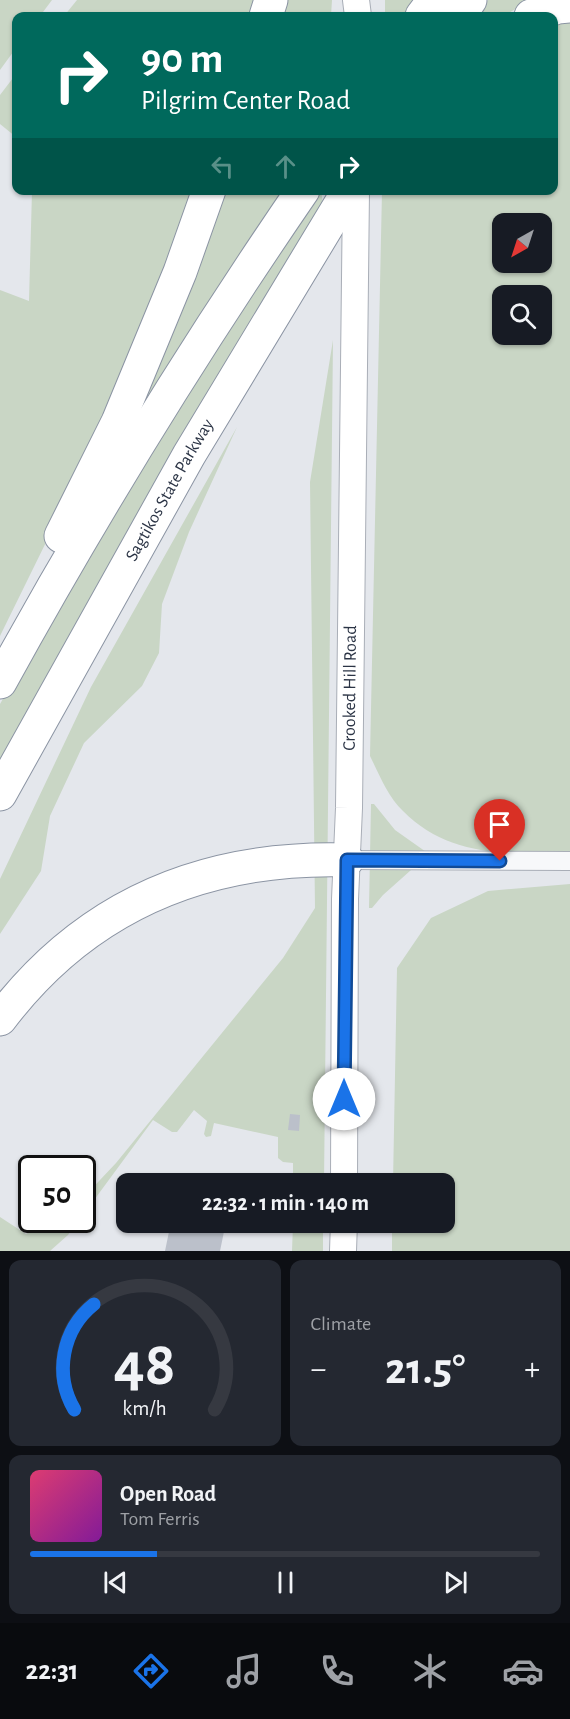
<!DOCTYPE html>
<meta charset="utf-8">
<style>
:root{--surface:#171b24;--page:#242831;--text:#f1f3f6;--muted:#9ea1a6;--line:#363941;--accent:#1a73e8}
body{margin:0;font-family:"Alegreya Sans",sans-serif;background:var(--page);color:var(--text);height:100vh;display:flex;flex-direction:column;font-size:22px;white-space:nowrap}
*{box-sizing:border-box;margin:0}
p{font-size:20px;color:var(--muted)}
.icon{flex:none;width:33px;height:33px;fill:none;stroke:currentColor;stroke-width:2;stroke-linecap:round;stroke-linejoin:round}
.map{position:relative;height:1251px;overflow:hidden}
.side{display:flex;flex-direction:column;gap:9px;padding:9px;background:#0d0f14;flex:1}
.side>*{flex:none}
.top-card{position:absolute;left:12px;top:12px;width:546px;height:183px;border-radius:12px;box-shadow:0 2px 4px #0004;background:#00695c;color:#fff;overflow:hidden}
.needle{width:39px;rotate:219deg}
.fabs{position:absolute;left:492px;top:213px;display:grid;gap:12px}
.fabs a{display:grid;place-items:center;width:60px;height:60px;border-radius:12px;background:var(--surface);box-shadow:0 2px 4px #0004;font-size:30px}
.speed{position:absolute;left:18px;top:1155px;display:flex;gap:12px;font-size:30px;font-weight:700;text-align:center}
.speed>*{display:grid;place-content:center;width:78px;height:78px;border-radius:50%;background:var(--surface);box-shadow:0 2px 4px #0004;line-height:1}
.speed .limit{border:3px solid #111;border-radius:9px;background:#fff;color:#111}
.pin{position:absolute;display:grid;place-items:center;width:51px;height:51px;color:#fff;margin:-62px -26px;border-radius:50% 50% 50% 0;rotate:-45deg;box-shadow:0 0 6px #0007}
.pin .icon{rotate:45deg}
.me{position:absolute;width:66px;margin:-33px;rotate:0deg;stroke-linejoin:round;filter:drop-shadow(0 0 4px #0008)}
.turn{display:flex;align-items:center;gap:21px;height:126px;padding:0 30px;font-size:27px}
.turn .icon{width:78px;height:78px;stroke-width:2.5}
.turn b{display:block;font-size:42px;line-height:51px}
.lanes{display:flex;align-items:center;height:57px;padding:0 30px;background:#0003;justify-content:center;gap:30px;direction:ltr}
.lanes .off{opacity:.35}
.big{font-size:45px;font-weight:700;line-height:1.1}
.side .card{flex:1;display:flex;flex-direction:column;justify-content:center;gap:9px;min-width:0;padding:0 21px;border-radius:12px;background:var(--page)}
.side .dial{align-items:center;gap:0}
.dial svg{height:156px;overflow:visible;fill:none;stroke:var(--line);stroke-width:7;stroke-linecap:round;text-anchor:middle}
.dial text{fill:var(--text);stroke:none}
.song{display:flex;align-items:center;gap:18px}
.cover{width:72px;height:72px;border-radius:9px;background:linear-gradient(135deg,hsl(340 70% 55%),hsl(290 70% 35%))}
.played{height:6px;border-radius:3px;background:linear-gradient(90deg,var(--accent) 25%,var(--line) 25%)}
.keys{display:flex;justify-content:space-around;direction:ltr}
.heat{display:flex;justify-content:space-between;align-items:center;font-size:33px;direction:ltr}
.side .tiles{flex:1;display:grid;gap:9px;grid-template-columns:1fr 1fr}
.card:last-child{grid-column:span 2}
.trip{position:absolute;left:116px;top:1173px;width:339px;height:60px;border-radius:12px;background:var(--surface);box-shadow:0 2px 4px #0004;font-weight:700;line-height:60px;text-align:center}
.tabs{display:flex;height:96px;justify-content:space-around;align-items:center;background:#090b0e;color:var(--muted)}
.tabs .icon{width:42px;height:42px}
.tabs .on{color:var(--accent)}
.tabs b{font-size:27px;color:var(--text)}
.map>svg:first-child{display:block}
.green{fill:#c9d6c5;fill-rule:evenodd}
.building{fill:#bbc0ca}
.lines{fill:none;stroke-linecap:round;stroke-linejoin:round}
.minor-casing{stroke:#a9aeb7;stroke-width:20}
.secondary-casing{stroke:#a9aeb7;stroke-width:28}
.motorway-casing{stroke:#8b94a3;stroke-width:35}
.minor{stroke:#f7f8fa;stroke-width:18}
.secondary{stroke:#fff;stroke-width:26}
.motorway{stroke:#fff;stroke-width:33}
.route-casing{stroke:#114b97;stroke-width:15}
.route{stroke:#1a73e8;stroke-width:10}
.labels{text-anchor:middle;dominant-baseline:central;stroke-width:5;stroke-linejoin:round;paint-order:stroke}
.street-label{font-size:18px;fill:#2b3445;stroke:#f4f6f9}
</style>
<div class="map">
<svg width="570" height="1251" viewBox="0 0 570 1251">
<rect width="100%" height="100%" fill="#e4e7ec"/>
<path class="green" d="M0,0H52L40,16H16V48L0,70Z
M77,0H261L255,16H64Z
M280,0H332L331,16H275Z
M385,0H416L404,16H385Z
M488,0H545L519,7L503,16H477Z
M570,13V853C510,855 448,857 403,811C388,797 379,774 370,756L382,191L554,190V17ZM502,224H542V262H502ZM502,296H542V334H502Z
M16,74V137L0,124V95Z
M32,191H195L111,410L0,636V290L29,301Z
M218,191H289L138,424L129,416Z
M318,191H321L323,203L0,763V704L85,556Z
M333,340L324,1183H293V1163L283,1162L278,1158V1137L214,1123L211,1136L206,1137L204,1134L207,1121L194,1110L177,1132H172L153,1120L83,1215V1198L116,1163L283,958L315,908L310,482Z
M237,427L189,532L162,604L159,653L142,686L84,743L50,816L41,871L0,934V879L91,687Z
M371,804H374L395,830L429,854L383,895L372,908H369Z
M570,884V1251H392V1223L444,1222V1184L393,1183L397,968L431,918L488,891Z
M0,1217L26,1234L52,1220H79L68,1235L50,1251H0Z
M293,1223H323V1251H292Z"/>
<path class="building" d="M290,1114L300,1115L299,1131L288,1130Z
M169,1179L186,1182L187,1179L205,1184H168Z
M171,1222H226L220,1251H165Z"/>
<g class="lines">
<g class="minor-casing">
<path id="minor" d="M347,860L570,861"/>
</g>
<g class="secondary-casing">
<g id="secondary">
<path d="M356,0L358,16"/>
<path id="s1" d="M344,1184L345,899L349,808L356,190"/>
<path d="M343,1251L344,1222"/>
</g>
</g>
<g class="motorway-casing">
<g id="motorway">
<path d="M266,16L271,0"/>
<path d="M422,16L434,0"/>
<path d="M459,16L470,0"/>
<path d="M531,16L558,7L570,6"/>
<path d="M61,536L118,422L180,272L209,190"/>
<path d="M0,682C93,513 194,349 303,190"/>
<path id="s2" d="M0,794L189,455L349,190"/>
<path d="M0,1019C87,904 205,856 347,860"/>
</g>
</g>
<use href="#minor" class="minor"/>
<use href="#secondary" class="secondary"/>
<use href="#motorway" class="motorway"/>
</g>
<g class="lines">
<g class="route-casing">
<path id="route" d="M344,1099L347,860L500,861"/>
</g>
<use href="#route" class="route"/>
</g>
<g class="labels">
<g class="street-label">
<text stroke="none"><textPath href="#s2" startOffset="348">Sagtikos State Parkway</textPath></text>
<text stroke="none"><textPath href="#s1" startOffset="496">Crooked Hill Road</textPath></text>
</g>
</g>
</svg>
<div class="fabs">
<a><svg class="needle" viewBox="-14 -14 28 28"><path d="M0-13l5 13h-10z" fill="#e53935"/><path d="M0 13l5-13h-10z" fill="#9ea1a6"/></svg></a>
<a><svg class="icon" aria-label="search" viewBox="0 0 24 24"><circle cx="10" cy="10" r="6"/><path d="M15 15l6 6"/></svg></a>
</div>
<div class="speed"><div class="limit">50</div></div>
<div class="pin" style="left:500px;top:861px;background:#d93025"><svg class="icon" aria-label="arrive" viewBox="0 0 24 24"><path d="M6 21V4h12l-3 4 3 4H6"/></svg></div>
<svg class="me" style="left:344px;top:1099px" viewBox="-20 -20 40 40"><circle r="19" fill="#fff"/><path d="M0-13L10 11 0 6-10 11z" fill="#1a73e8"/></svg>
<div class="trip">22:32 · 1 min · 140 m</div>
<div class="top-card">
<div class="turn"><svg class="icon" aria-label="right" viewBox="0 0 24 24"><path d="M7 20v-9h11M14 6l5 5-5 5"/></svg><div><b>90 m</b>Pilgrim Center Road</div></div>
<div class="lanes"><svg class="icon off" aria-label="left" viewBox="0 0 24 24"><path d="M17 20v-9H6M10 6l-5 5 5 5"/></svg><svg class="icon off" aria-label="ahead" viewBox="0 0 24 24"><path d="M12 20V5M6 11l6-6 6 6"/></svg><svg class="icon" aria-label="right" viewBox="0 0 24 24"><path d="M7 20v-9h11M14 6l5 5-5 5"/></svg></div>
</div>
</div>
<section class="side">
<div class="tiles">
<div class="card dial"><svg viewBox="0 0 100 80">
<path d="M14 69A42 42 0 1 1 86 69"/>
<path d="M14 69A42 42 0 0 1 24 15" stroke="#1a73e8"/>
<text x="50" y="56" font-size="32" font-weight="700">48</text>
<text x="50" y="72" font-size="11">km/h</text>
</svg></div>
<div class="card"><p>Climate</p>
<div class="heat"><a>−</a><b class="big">21.5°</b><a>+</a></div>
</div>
<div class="card">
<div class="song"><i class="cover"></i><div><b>Open Road</b><p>Tom Ferris</p></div></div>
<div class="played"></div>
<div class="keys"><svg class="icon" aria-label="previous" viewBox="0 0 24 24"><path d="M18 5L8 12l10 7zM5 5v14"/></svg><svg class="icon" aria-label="pause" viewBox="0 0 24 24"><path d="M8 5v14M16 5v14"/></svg><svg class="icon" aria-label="next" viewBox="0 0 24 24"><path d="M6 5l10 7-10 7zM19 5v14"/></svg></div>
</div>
</div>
</section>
<nav class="tabs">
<b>22:31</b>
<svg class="icon on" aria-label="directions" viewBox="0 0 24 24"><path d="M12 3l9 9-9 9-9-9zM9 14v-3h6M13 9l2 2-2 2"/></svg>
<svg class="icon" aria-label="music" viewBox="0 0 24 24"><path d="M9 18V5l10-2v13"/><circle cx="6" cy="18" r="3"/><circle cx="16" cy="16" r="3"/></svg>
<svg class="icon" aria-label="phone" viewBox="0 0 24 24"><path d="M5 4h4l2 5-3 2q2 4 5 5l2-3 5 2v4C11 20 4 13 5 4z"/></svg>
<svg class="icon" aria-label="climate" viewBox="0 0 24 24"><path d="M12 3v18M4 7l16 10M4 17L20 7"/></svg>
<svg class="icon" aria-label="car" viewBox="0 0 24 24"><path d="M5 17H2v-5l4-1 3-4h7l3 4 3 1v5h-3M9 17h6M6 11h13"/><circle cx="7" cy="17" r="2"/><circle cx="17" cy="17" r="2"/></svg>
</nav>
